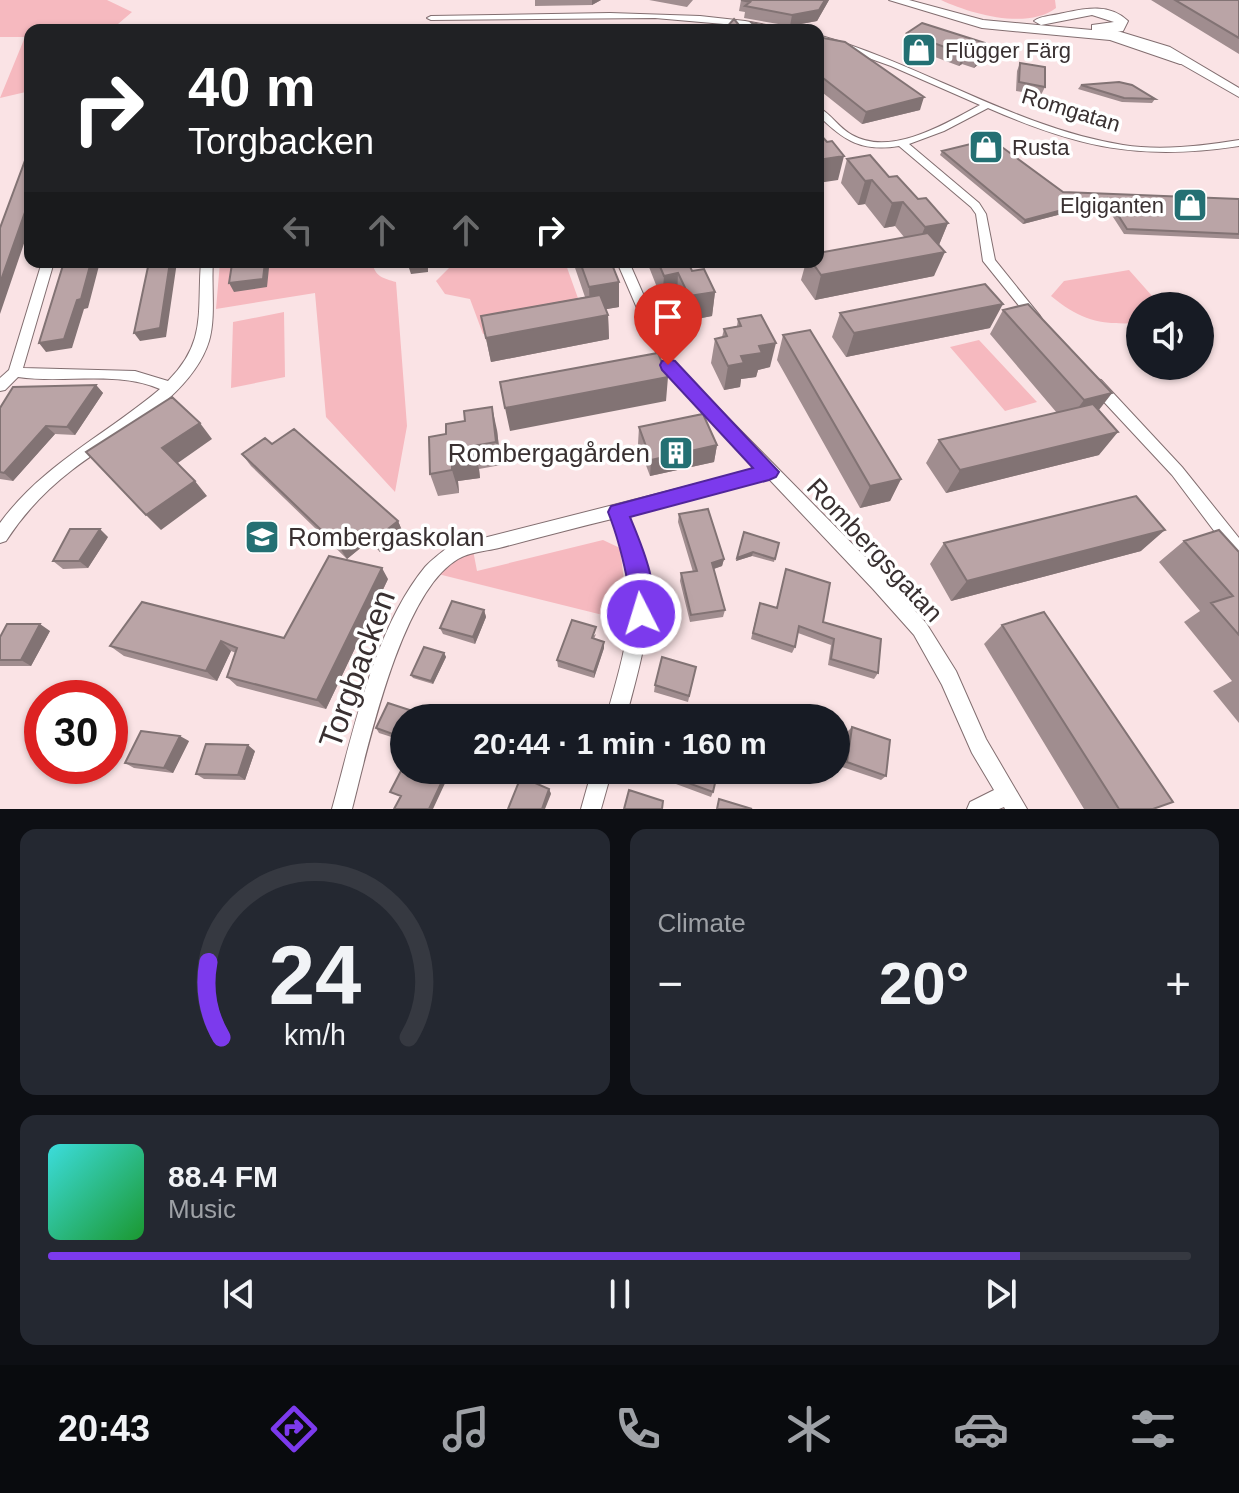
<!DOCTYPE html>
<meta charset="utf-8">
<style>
:root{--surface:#171b24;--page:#242831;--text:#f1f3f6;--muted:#9ea1a6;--line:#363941;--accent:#7c3aed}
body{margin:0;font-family:Arial,sans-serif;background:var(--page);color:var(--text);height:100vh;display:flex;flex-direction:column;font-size:30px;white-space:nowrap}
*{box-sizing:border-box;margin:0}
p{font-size:26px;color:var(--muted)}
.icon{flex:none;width:44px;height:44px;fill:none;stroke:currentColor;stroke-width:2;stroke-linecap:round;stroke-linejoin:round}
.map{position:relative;height:809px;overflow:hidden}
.drawer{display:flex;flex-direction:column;gap:20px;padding:20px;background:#0d0f14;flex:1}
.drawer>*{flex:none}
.banner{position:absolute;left:24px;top:24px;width:800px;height:244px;border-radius:16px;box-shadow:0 2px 6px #0004;background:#202124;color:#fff;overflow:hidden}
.controls{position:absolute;left:1126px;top:292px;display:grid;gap:16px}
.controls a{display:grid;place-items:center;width:88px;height:88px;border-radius:50%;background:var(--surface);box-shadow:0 2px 6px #0004;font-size:40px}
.speed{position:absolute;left:24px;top:680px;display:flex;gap:16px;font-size:40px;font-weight:700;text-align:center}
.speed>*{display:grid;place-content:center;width:104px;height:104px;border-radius:50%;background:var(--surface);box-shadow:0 2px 6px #0004;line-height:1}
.speed .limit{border:12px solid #d22;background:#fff;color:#111}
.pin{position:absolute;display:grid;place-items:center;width:68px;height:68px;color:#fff;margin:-82px -34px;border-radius:50% 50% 50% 0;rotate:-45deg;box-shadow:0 0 8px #0007}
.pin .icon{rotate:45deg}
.me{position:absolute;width:88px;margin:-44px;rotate:355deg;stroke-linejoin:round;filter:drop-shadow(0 0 6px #0008)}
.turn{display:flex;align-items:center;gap:28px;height:168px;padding:0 32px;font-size:36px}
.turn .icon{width:104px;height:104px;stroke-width:2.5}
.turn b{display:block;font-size:56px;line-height:68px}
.lanes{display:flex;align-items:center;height:76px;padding:0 32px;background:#0003;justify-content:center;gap:40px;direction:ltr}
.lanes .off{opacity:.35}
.big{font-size:60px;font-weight:700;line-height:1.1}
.drawer .widget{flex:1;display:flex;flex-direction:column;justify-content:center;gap:12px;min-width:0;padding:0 28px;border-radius:16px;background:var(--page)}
.drawer .dial{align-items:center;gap:0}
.dial svg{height:208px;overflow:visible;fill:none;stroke:var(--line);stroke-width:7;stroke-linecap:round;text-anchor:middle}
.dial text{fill:var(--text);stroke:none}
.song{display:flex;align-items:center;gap:24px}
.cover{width:96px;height:96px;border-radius:12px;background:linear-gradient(135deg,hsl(180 70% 55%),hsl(130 70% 35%))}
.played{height:8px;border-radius:4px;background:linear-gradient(90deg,var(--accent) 85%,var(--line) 85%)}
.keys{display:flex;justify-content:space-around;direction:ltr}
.heat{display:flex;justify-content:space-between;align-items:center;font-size:44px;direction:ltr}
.drawer .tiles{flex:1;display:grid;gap:20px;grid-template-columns:1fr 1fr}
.widget:last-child{grid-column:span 2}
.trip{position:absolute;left:390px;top:704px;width:460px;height:80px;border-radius:40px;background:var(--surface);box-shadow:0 2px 6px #0004;font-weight:700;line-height:80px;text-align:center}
.tabs{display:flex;height:128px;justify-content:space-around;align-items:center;background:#090b0e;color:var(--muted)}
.tabs .icon{width:56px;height:56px}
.tabs .selected{color:var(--accent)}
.tabs b{font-size:36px;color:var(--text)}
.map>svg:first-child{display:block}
.green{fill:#f6b9bf}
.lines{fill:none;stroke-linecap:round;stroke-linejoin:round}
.street-casing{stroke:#826e70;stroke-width:2}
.secondary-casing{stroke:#826e70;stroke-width:2}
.highway-casing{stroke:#826e70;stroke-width:2}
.street{fill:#fff;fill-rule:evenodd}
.secondary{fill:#fff;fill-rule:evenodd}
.highway{fill:#fff;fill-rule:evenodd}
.wall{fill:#a08d8f}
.shaded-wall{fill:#827374}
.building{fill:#baa4a6;stroke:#827374;stroke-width:2}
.route{fill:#7c3aed;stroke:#51269a;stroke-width:2}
.labels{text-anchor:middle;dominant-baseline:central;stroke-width:7;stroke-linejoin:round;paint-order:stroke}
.far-poi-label{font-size:22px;fill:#393031;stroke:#fff;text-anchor:start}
.far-street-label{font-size:22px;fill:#393031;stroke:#fff}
.poi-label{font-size:26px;fill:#393031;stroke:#fff;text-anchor:end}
.street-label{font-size:26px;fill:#393031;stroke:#fff}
.near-street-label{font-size:32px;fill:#393031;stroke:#fff}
</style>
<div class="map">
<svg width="1239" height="809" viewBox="0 0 1239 809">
<rect width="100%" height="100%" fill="#fae3e5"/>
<path class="green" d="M0,0H107L132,12L111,30H30V91L0,98L25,37H0Z
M941,0H1055L1056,8C1027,30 971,14 941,0Z
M220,262H373C373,276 385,279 396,282L407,426L395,492L326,417L315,293L216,309Z
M455,262H565L584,315L483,334L470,299L445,294L436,281Z
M1129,270L1161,306H1140V323C1101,325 1081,321 1051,296L1064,281Z
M284,312L285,377L231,388L233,322Z
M979,340L1037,402L1005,411L950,347Z
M603,540L620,548L625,589L623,620L434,573L473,550L477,571Z"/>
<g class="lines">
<g class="street-casing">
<path id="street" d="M610,13L700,16L745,21L793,30L655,18L431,20L427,18L431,16Z
M818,35C922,64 1016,128 1123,145C1161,151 1201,146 1239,140V146C1140,161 1079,148 988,108L944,131L909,144L979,203L986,214L995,260L1040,316L1042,319L1036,323L1032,322L983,261L976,214L971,207L899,146C862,152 844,141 818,115V107C831,114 839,128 852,135C891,157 945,124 980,105L891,66L818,40Z
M42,262H54L23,368L135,371L168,381C207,342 197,312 201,262H213C211,287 216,317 209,341C192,397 116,436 72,470C46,490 24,513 6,541L0,543V523C42,465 107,434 160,389C116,370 64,384 18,377L5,390L0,391V378L9,370Z
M617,262H629L673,362L885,577L926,623L956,671L986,739L1027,809H1005L1004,807L999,809H967L970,802L994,790L972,753L942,685L914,635L873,589L768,478L627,515C636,540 646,567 648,594C650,636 636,678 626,718H606C629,637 641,601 612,519C575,528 537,538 499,548C487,551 469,552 458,559C401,592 368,747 352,809H332C353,733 374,629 425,567C431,560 441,553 448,547L759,468L663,368Z
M1096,379L1101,380L1182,467L1239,538V558L1233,556L1172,475L1091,388L1089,384L1091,380Z
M592,770H612L601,809H581Z"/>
</g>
<g class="secondary-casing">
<path id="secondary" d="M1101,26L1170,47L1239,88V97L1162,53L1097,31V27Z"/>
</g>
<g class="highway-casing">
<path id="highway" d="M889,0H909L983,20L1092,30V25L1114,22L1092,15L1041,25L1034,21C1041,16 1050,16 1059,14C1083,9 1108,2 1128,21L1123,31L1113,32L1192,61L1190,64H1180L1110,40L982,28Z"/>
</g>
<use href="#street" class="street"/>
<use href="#secondary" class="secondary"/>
<use href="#highway" class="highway"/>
</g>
<path class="wall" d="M535,0H601L592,5L535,6Z
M649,0H693L687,7Z
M741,0H829L817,21L790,26L744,18L745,12L739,11Z
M1151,0H1239V54Z
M752,23L785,30H751Z
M907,33L985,43L980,63L974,68L962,64L959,66L903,45Z
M818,37L920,110L862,124L818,89Z
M1020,63L1045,87L1041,95L1016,91L1017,71Z
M1081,85L1155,99L1152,103L1122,102L1078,89Z
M942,151L1063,192L1239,199V239L1124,234L1104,203L1023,224L940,155Z
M847,159L889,177L948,223L939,245L934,276L815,300L801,280L806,262H818L904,237L895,226L884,228L865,204L858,205L841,183Z
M573,262H611L619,307L606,309L608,315L609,339L491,362L481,316L585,297Z
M647,262H688L692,271L715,292L712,316L686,321L677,298L662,300Z
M1003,310L1112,393L1099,410V455L946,493L926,463L939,440L1057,413L990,334Z
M840,313L990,328L846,357L832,337Z
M738,319L770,367L758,370L756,377L741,379L740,387L724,390L711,363L715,339L722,337L724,329L737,326Z
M783,335L901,479L890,501L860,508L777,360Z
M96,385L103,393L75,435L55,434L13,481L0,479V408Z
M639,427L717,445L714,462L650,476L638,444Z
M497,430L501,465L479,469L480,478L458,481L459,493L438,496L430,474Z
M272,444L398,521L403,533L380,552L369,541L347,559L251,466L242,454Z
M679,514L724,559L722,566L714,569L725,610L723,617L690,622L680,581L681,573L693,572L678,522Z
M108,537L88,568L63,569L53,561Z
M1184,541L1239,552V723L1213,691L1232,681L1184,622L1200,611L1159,562Z
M779,543L774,562L752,556L736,561L737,558Z
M944,543L1141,551L951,601L930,564Z
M786,569L823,622L878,673L874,679L828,665L831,645L798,633L795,647L792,653L751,639L758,609L777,608Z
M388,579L326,709L237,686L227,677L236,653L231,651L217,681L124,656L110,646L284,638Z
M484,610L486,617L475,644L443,634L440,628Z
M1002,625L1154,809H1084L984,644Z
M50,631L31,666H0V637Z
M596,634L594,639L604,648L594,678L558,667L557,660Z
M444,653L446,657L433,684L413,678L411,675Z
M696,667L688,702L654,692L655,685Z
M404,718V741L379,733L376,728Z
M852,727L886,776L881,780L842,767L847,732Z
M189,741L173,773L134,768L125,763Z
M255,751L245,780L204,779L196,774Z
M680,770L713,792L711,797L676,784Z
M504,772L549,789L551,794L506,777Z"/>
<path class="shaded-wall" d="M592,0H601L592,5Z
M825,0H829L817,21L790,26L792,15Z
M985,51L980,63L974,68L979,56Z
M966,52L962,64L959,66L963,54Z
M924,97L920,110L862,124L866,112Z
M844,156L838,180L818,183V160Z
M872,180L865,204L858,205L865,181Z
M30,198V226L0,314V283Z
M1107,198L1104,203L1023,224L1025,220Z
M903,202L895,226L884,228L892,203Z
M948,223L938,247L915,251L925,227Z
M945,252L934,276L815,300L821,275Z
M91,262H100L88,308L84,309L72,348L46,352L39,343L77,300Z
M170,262H177L166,337L140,341L134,333Z
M265,262H266L269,268L267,287L234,292L229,283Z
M407,262H444L428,264V272L411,274Z
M678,273L677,298L662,300L664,276Z
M619,282V307L590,312L589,287Z
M715,292L712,316L686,321L689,296Z
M1003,304L990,328L846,357L854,333Z
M608,315L609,339L491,362L486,338Z
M776,343L770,367L758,370L756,377L741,379L740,387L724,390L728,366L741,356L759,346Z
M668,377L666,401L510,431L505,408Z
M96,385L103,393L75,435L67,427Z
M1112,393L1093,417L1066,424L1084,400Z
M492,407L497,430L501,465L496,442Z
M200,423L212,439L175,465L162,448Z
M46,426L55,434L13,481L4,473Z
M1118,432L1099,455L946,493L960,470Z
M717,445L714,462L650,476L651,460Z
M473,446L479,469L480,478L458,481L459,493L452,470V459Z
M901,479L890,501L860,508L870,486Z
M195,481L207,496L161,530L146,515Z
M398,521L403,533L380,552L374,540Z
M100,529L108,537L88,568L79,561Z
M363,529L369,541L347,559L340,548Z
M1165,530L1141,551L951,601L967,581Z
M753,552L752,556L736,561L737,558Z
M724,559L722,566L710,570L712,563Z
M382,568L388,579L326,709L317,700Z
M484,610L486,617L475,644L473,637Z
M40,624L50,631L31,666L21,660Z
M221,641L231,651L217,681L206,671Z
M604,642V648L594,678V672Z
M444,653L446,657L433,684L431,681Z
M180,736L189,741L173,773L164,768Z
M248,745L255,751L245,780L238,775Z
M540,770H543L536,788L535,783Z
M445,775L447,779L433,809H429Z
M549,789L551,794L545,809H542Z"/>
<path class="building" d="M741,0H825L819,10L792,15L745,6L750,2Z
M1175,0H1239V38Z
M734,19L743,30H724Z
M752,23L785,30H760Z
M922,23L985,43V51L979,56L966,52L963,54L907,33Z
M818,37L845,42L924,97L866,112L818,74Z
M1020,63L1045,67V87L1019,82Z
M1119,82L1132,85L1155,99L1124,98L1081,85Z
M818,132L827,142L832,141L844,156L818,160Z
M991,139L1063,192L1239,199V234L1127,229L1107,198L1025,220L942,151Z
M30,147V198L0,283V228Z
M870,155L889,177L897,176L918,199L926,198L948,223L925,227L903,202L892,203L872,180L865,181L847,159Z
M928,233L945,252L821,275L812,262H818V253Z
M64,262H91L81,299L77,300L64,339L39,343Z
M149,262H170L160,328L134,333Z
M248,262H265L263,279L229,283L232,264Z
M580,262H611L619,282L589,287Z
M658,262H688L692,271L704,269L715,292L689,296L678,273L664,276Z
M985,284L1003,304L854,333L840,313Z
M600,295L608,315L486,338L481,316Z
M1028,304L1112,393L1084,400L1003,310Z
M761,315L776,343L759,346L762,353L741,356L744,363L728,366L715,339L727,336L724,329L741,326L738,319Z
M810,330L901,479L870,486L783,335Z
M658,353L668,377L505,408L500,382Z
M96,385L67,427L46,426L4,473L0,472V408L13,387Z
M172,397L200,423L162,448L195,481L146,515L86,452Z
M1093,404L1118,432L960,470L939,440Z
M492,407L496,442L473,446L474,455L452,459V470L430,474L429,437L446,434V424L465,421L464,411Z
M703,414L717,445L651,460L639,427Z
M294,429L398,521L374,540L363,529L340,548L242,454L265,438L272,444Z
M1136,496L1165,530L967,581L944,543Z
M708,509L724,559L712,563L725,610L691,615L681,573L697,571L679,514Z
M70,529H100L79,561H53Z
M1219,530L1239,552V635L1211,603L1233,596L1184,541Z
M744,532L779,543L775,559L753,552L737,558Z
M329,556L382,568L317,700L227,677L237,648L221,641L206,671L110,646L142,602L284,638Z
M786,569L830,583L823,622L881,639L878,673L831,659L834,639L799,626L795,647L753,633L760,603L777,608Z
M452,601L484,610L473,637L440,628Z
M1044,612L1173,802L1153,809H1119L1002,625Z
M572,620L596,627L592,638L604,642L594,672L557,660Z
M7,624H40L21,660H0V637Z
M424,647L444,653L431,681L411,675Z
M662,657L696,667L689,696L655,685Z
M388,703L434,718H404V738L376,728Z
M852,727L890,740L886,776L847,762Z
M141,731L180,736L164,768L125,763Z
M206,744L248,745L238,775L196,774Z
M404,765V770H432L445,775L429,809H394L401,796L390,792Z
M505,770H540L535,783L549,789L542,809H508L520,779L504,772Z
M680,770H718L713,792L677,779Z
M629,790L663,801L662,809H624Z
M719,799L752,809H717Z"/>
<path class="route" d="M668,359L675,361L779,472L776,477L769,480L630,517C642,546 662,591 649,621L641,624L633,621C628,611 631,600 629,589C624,562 618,537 608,512L611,506L753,468L662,370L660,365L662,361Z"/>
<defs>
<g id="shop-square" transform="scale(1.8)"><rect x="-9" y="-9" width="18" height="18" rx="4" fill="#247073" stroke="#fff"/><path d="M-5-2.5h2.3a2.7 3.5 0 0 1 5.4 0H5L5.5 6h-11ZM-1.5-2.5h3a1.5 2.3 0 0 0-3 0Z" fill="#fff"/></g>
<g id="building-square" transform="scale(1.8)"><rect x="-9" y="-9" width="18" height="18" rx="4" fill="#247073" stroke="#fff"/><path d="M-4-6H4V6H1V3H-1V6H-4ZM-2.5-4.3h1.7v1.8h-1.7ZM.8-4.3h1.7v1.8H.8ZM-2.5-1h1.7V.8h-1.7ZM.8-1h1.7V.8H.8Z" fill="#fff"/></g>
<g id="school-square" transform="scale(1.8)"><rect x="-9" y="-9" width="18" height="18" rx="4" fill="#247073" stroke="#fff"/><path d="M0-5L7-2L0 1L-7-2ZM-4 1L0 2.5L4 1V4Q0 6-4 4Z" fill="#fff"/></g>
</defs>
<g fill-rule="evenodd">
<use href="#shop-square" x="919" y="50"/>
<use href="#shop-square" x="986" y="147"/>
<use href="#shop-square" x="1190" y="205"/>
<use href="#building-square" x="676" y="453"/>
<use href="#school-square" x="262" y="537"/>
</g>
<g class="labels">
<g class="far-poi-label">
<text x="945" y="50">Flügger Färg</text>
<text x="1012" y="147">Rusta</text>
<text x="1164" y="205" text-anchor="end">Elgiganten</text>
</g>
<g class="far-street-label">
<text transform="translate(1071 110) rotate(17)">Romgatan</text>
</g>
<g class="poi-label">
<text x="650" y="453">Rombergagården</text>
<text x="288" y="537" text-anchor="start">Rombergaskolan</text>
</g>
<g class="street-label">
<text transform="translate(875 550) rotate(47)">Rombergsgatan</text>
</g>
<g class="near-street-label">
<text transform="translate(357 669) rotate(-70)">Torgbacken</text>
</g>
</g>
</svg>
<div class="controls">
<a><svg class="icon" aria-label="sound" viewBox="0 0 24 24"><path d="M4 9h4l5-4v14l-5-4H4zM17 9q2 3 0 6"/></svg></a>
</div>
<div class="speed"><div class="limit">30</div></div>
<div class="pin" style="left:668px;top:365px;background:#d93025"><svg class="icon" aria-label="arrive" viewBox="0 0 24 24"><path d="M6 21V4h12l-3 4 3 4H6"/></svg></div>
<svg class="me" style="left:641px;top:614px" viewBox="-20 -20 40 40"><circle r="17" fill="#7c3aed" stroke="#fff" stroke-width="3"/><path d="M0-11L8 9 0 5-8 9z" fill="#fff"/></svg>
<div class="trip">20:44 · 1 min · 160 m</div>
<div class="banner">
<div class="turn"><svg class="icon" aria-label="right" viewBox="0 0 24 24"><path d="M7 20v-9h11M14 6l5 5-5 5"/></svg><div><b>40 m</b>Torgbacken</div></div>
<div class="lanes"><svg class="icon off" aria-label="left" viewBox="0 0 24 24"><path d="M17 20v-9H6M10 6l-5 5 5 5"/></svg><svg class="icon off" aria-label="ahead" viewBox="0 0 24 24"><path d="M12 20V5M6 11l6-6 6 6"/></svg><svg class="icon off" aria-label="ahead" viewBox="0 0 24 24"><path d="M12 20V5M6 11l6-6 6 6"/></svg><svg class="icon" aria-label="right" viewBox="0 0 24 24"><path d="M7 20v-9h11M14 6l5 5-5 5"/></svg></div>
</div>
</div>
<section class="drawer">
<div class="tiles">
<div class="widget dial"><svg viewBox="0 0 100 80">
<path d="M14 69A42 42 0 1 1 86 69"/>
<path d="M14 69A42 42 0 0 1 9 40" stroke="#7c3aed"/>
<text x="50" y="56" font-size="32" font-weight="700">24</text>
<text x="50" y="72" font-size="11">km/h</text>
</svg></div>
<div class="widget"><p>Climate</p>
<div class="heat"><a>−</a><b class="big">20°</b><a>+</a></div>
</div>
<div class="widget">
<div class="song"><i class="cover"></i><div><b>88.4 FM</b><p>Music</p></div></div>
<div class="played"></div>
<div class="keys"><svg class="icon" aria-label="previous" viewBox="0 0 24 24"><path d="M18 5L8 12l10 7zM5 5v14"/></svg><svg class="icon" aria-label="pause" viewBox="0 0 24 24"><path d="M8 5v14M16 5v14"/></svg><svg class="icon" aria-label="next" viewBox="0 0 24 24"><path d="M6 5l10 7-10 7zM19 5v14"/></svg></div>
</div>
</div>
</section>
<nav class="tabs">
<b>20:43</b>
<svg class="icon selected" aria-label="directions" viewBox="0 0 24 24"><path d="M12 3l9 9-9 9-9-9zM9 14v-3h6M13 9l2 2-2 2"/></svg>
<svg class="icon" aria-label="music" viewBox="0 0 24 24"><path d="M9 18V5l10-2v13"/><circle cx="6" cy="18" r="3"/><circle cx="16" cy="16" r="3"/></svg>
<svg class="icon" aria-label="phone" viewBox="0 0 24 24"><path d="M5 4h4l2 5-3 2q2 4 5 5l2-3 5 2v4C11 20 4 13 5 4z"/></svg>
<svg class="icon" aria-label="climate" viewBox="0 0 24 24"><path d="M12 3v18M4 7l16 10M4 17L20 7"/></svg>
<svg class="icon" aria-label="car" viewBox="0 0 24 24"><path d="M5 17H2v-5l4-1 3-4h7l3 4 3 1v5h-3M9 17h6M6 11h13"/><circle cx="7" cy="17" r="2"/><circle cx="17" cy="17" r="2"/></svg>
<svg class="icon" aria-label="filters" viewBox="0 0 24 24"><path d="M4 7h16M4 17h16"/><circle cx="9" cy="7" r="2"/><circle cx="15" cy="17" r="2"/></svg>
</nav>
